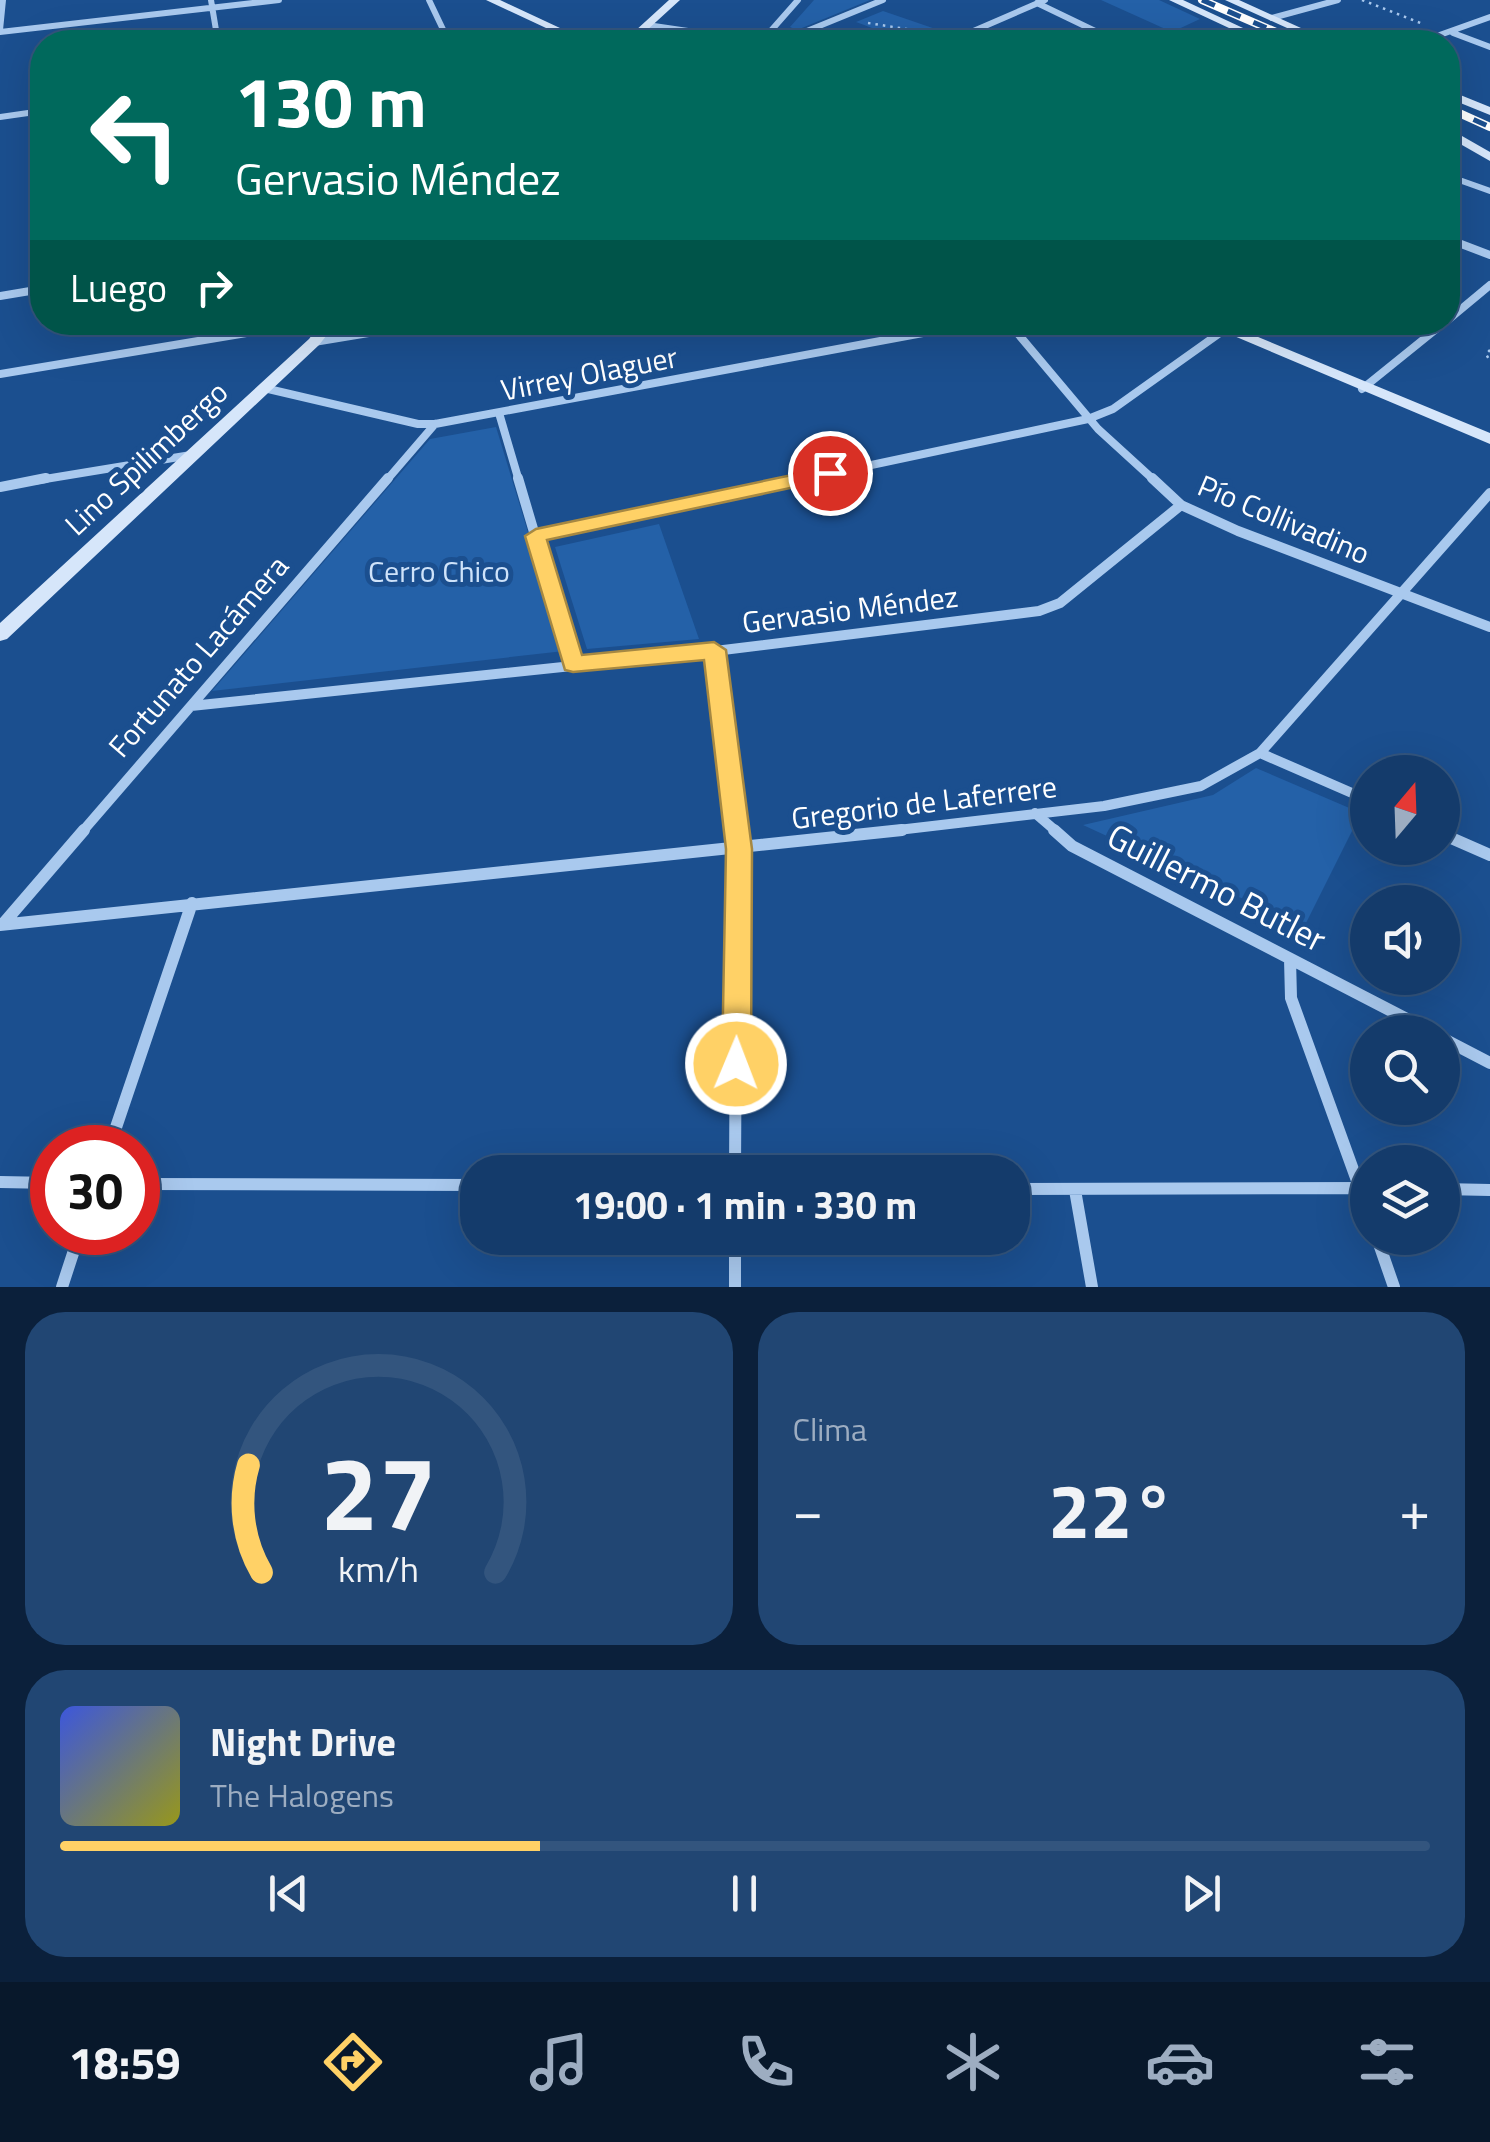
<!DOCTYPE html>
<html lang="es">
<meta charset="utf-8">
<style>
:root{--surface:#143b6b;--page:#214673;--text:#f1f3f6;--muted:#9dadc1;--line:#33557e;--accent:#ffd166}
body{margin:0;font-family:"Titillium Web",sans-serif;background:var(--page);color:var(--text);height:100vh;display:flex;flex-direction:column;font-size:38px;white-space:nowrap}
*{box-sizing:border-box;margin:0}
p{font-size:32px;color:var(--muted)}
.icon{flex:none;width:55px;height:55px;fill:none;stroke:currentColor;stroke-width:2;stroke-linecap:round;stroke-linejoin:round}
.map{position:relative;height:1287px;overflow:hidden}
.sheet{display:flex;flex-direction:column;gap:25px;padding:25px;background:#0b203b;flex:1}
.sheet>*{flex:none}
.hud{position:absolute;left:30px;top:30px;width:1430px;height:305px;border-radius:40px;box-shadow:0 10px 40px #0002,0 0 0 2px var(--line);background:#00695c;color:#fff;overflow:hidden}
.needle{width:65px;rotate:19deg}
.tools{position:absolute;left:1350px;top:755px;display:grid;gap:20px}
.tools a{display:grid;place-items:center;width:110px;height:110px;border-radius:50%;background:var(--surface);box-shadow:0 10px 40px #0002,0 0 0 2px var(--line);font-size:50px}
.speed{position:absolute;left:30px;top:1125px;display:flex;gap:20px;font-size:50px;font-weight:700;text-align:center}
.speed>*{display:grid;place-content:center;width:130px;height:130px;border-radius:50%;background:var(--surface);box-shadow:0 10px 40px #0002,0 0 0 2px var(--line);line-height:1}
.speed .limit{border:15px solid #d22;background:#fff;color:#111}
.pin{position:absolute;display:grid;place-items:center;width:85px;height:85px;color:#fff;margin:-42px;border:5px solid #fff;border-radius:50%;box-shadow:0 2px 10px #0007}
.me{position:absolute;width:110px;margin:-55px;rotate:1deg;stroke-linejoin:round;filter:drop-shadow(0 0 8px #0008)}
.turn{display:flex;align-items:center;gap:35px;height:210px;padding:0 40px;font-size:45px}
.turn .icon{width:130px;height:130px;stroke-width:2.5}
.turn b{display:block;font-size:70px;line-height:85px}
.then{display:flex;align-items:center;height:95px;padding:0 40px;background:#0003;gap:20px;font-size:38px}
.big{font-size:75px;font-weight:700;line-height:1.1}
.sheet .tile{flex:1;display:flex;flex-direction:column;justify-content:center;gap:15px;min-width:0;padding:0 35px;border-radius:40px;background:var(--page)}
.sheet .dial{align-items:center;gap:0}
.dial svg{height:260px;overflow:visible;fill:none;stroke:var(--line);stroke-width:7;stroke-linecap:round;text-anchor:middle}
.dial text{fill:var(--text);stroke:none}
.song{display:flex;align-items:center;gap:30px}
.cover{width:120px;height:120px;border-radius:15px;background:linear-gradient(135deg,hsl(230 70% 55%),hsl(60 70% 35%))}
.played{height:10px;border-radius:5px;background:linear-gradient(90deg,var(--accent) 35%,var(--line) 35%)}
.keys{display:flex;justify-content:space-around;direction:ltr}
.heat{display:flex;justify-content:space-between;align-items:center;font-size:55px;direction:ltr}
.sheet .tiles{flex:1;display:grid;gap:25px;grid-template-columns:1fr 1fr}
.tile:last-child{grid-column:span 2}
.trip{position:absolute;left:460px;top:1155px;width:570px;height:100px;border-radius:40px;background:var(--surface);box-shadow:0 10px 40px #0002,0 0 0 2px var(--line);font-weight:700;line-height:100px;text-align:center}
.tabs{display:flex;height:160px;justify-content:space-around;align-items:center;background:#08182b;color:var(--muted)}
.tabs .icon{width:70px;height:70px}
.tabs .selected{color:var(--accent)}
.tabs b{font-size:45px;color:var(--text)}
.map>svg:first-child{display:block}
.green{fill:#2461a8}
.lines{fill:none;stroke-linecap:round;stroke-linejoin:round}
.path{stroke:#a9c9ee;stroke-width:2.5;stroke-dasharray:2.5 5;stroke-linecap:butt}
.street-far3{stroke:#a9c9ee;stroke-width:6}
.street-far2{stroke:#a9c9ee;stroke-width:8}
.street-far1{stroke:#a9c9ee;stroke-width:10}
.street{stroke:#a9c9ee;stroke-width:12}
.secondary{fill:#d6e6fa;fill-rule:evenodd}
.rail-casing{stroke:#fff;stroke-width:8}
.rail{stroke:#1b4f8f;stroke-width:5;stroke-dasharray:14;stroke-linecap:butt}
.route{fill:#ffd166;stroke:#a68842;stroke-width:2.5}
.labels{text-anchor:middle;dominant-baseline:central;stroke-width:10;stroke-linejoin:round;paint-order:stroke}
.street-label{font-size:30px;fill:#fff;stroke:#1b4f8f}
.park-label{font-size:30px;fill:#cfe3fa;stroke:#1b4f8f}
.near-street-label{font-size:35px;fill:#fff;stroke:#1b4f8f}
</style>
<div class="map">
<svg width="1490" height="1287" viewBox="0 0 1490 1287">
<rect width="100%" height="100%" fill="#1b4f8f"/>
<path class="green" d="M814,0H870L797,30L790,27Z
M1101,0H1159L1200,19L1172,32Z
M883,11L956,36C921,51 889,34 856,22Z
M496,427L564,651L212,691L430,439Z
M659,524L699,639L587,649L555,547Z
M1256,768L1361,813L1304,927L1083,825L1213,795Z"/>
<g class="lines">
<path class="path" d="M1362,0L1423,24
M868,23L938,34
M1490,350L1486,354L1490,361"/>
<path class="street-far3" d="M211,0L218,42
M429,0L449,42
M1037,3L1118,42
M1272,18L1338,0
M647,25L763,42
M0,30L3,0
M0,32L279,0
M1453,33L1490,47
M761,42L798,0
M780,42L883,0
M948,42L1045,0
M1420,42L1490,17
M0,117L42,111
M1448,176L1490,191"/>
<path class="street-far2" d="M1448,239L1490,255
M0,296L42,289
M1448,320L1490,285
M1008,322L1098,429L1155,481
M314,342L435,322
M0,374L300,324L325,328
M264,388L418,424H435L982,322
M1362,389L1445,322
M499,413L519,481
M33,481L191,455
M386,481L435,424
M796,481L1088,419L1113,409L1224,330"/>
<path class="street-far1" d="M518,478L573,664
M1152,478L1181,505L1238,531L1490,627
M0,487L46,478
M535,536L808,478
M715,651L737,832
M191,706L715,651L1039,611L1060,603L1181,505
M1260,753L1368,800
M1035,813L1057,832
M82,832L388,478
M881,832L1104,806L1201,786L1260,753L1490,493"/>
<path class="street" d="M1054,830L1072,846L1432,1032
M1442,834L1490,855
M3,924L84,830
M0,925L902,830
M1290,959L1291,998L1368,1211
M1442,1038L1490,1063
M109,1148L192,903
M735,1172L737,830
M0,1182L52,1183
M138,1184L478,1185
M1012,1189L1368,1188
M1442,1189L1490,1190
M1075,1190L1092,1287
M735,1238V1287
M1377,1238L1394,1287
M62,1287L80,1232"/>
<path class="secondary" d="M486,0H500L590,42H576Z
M669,0H680L634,42H623Z
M1169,0H1183L1273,42H1259Z
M1225,0H1239L1332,42H1318Z
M1448,90L1490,107V115L1448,98Z
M1448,128L1490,152V161L1448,137Z
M322,322H337L319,345L7,639L0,641V623L309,339Z
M1201,322H1222L1490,433V444Z"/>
<g class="rail-casing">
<path id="rail" d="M1202,0L1299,42
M1448,108L1490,127"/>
</g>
<use href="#rail" class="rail"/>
</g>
<path class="route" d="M830,467L837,469V478L547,540L582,655L714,642L726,650L752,849L751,1064L747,1074L736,1079L726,1074L722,1064L726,849L704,660L573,672L565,670L525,536L536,529Z"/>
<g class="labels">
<g class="street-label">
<text transform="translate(589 373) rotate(-11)">Virrey Olaguer</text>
<text transform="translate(146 458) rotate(-43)">Lino Spilimbergo</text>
<text transform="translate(1284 519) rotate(23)">Pío Collivadino</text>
<text transform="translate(850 609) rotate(-7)">Gervasio Méndez</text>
<text transform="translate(198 656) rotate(-49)">Fortunato Lacámera</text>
<text transform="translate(924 802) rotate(-7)">Gregorio de Laferrere</text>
</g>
<g class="park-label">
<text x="439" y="571">Cerro Chico</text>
</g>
<g class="near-street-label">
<text transform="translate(1217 887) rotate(27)">Guillermo Butler</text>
</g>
</g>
</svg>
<div class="tools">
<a><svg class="needle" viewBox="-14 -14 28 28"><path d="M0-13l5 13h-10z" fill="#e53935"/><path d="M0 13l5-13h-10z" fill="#9dadc1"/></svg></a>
<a><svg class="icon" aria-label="sound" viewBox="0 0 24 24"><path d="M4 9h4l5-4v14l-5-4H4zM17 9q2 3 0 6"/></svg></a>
<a><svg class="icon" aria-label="search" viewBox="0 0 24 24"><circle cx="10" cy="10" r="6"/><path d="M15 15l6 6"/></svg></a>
<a><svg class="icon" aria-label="layers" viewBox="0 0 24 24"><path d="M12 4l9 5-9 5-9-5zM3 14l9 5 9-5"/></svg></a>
</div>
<div class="speed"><div class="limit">30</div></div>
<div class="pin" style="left:830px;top:473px;background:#d93025"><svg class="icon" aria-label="arrive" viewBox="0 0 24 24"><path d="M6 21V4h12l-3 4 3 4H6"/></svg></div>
<svg class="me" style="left:736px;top:1064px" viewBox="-20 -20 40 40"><circle r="17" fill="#ffd166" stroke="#fff" stroke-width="3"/><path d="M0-11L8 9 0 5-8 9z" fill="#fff"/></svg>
<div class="trip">19:00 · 1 min · 330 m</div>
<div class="hud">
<div class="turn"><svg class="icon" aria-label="left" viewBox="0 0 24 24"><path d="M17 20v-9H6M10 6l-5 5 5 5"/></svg><div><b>130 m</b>Gervasio Méndez</div></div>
<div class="then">Luego<svg class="icon" aria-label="right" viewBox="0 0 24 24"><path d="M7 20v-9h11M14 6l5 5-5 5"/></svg></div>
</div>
</div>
<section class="sheet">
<div class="tiles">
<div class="tile dial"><svg viewBox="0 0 100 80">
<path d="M14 69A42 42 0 1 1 86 69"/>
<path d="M14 69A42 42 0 0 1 10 36" stroke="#ffd166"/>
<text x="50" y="56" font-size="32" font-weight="700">27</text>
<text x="50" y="72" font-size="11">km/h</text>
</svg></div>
<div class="tile"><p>Clima</p>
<div class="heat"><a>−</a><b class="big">22°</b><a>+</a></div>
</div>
<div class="tile">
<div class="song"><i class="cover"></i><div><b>Night Drive</b><p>The Halogens</p></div></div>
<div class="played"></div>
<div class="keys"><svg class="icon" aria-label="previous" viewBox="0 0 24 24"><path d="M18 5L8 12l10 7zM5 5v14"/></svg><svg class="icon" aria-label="pause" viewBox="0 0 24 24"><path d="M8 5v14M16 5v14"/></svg><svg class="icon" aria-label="next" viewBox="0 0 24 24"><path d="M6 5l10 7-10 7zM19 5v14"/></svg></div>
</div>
</div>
</section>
<nav class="tabs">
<b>18:59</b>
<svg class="icon selected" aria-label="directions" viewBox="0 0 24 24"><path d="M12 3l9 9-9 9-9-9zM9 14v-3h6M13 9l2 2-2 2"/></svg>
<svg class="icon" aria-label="music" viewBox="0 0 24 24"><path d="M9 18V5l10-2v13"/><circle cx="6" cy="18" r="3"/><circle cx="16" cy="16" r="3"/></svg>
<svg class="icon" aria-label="phone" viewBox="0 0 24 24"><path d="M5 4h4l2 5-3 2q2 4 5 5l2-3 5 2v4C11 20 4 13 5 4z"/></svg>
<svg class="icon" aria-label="climate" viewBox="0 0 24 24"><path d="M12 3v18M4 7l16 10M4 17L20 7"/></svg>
<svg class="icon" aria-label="car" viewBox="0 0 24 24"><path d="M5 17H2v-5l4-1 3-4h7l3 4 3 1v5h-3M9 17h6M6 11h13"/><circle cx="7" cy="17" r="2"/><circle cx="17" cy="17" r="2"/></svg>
<svg class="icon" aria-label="filters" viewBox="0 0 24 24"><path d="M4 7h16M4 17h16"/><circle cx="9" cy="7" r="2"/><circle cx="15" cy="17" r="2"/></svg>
</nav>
